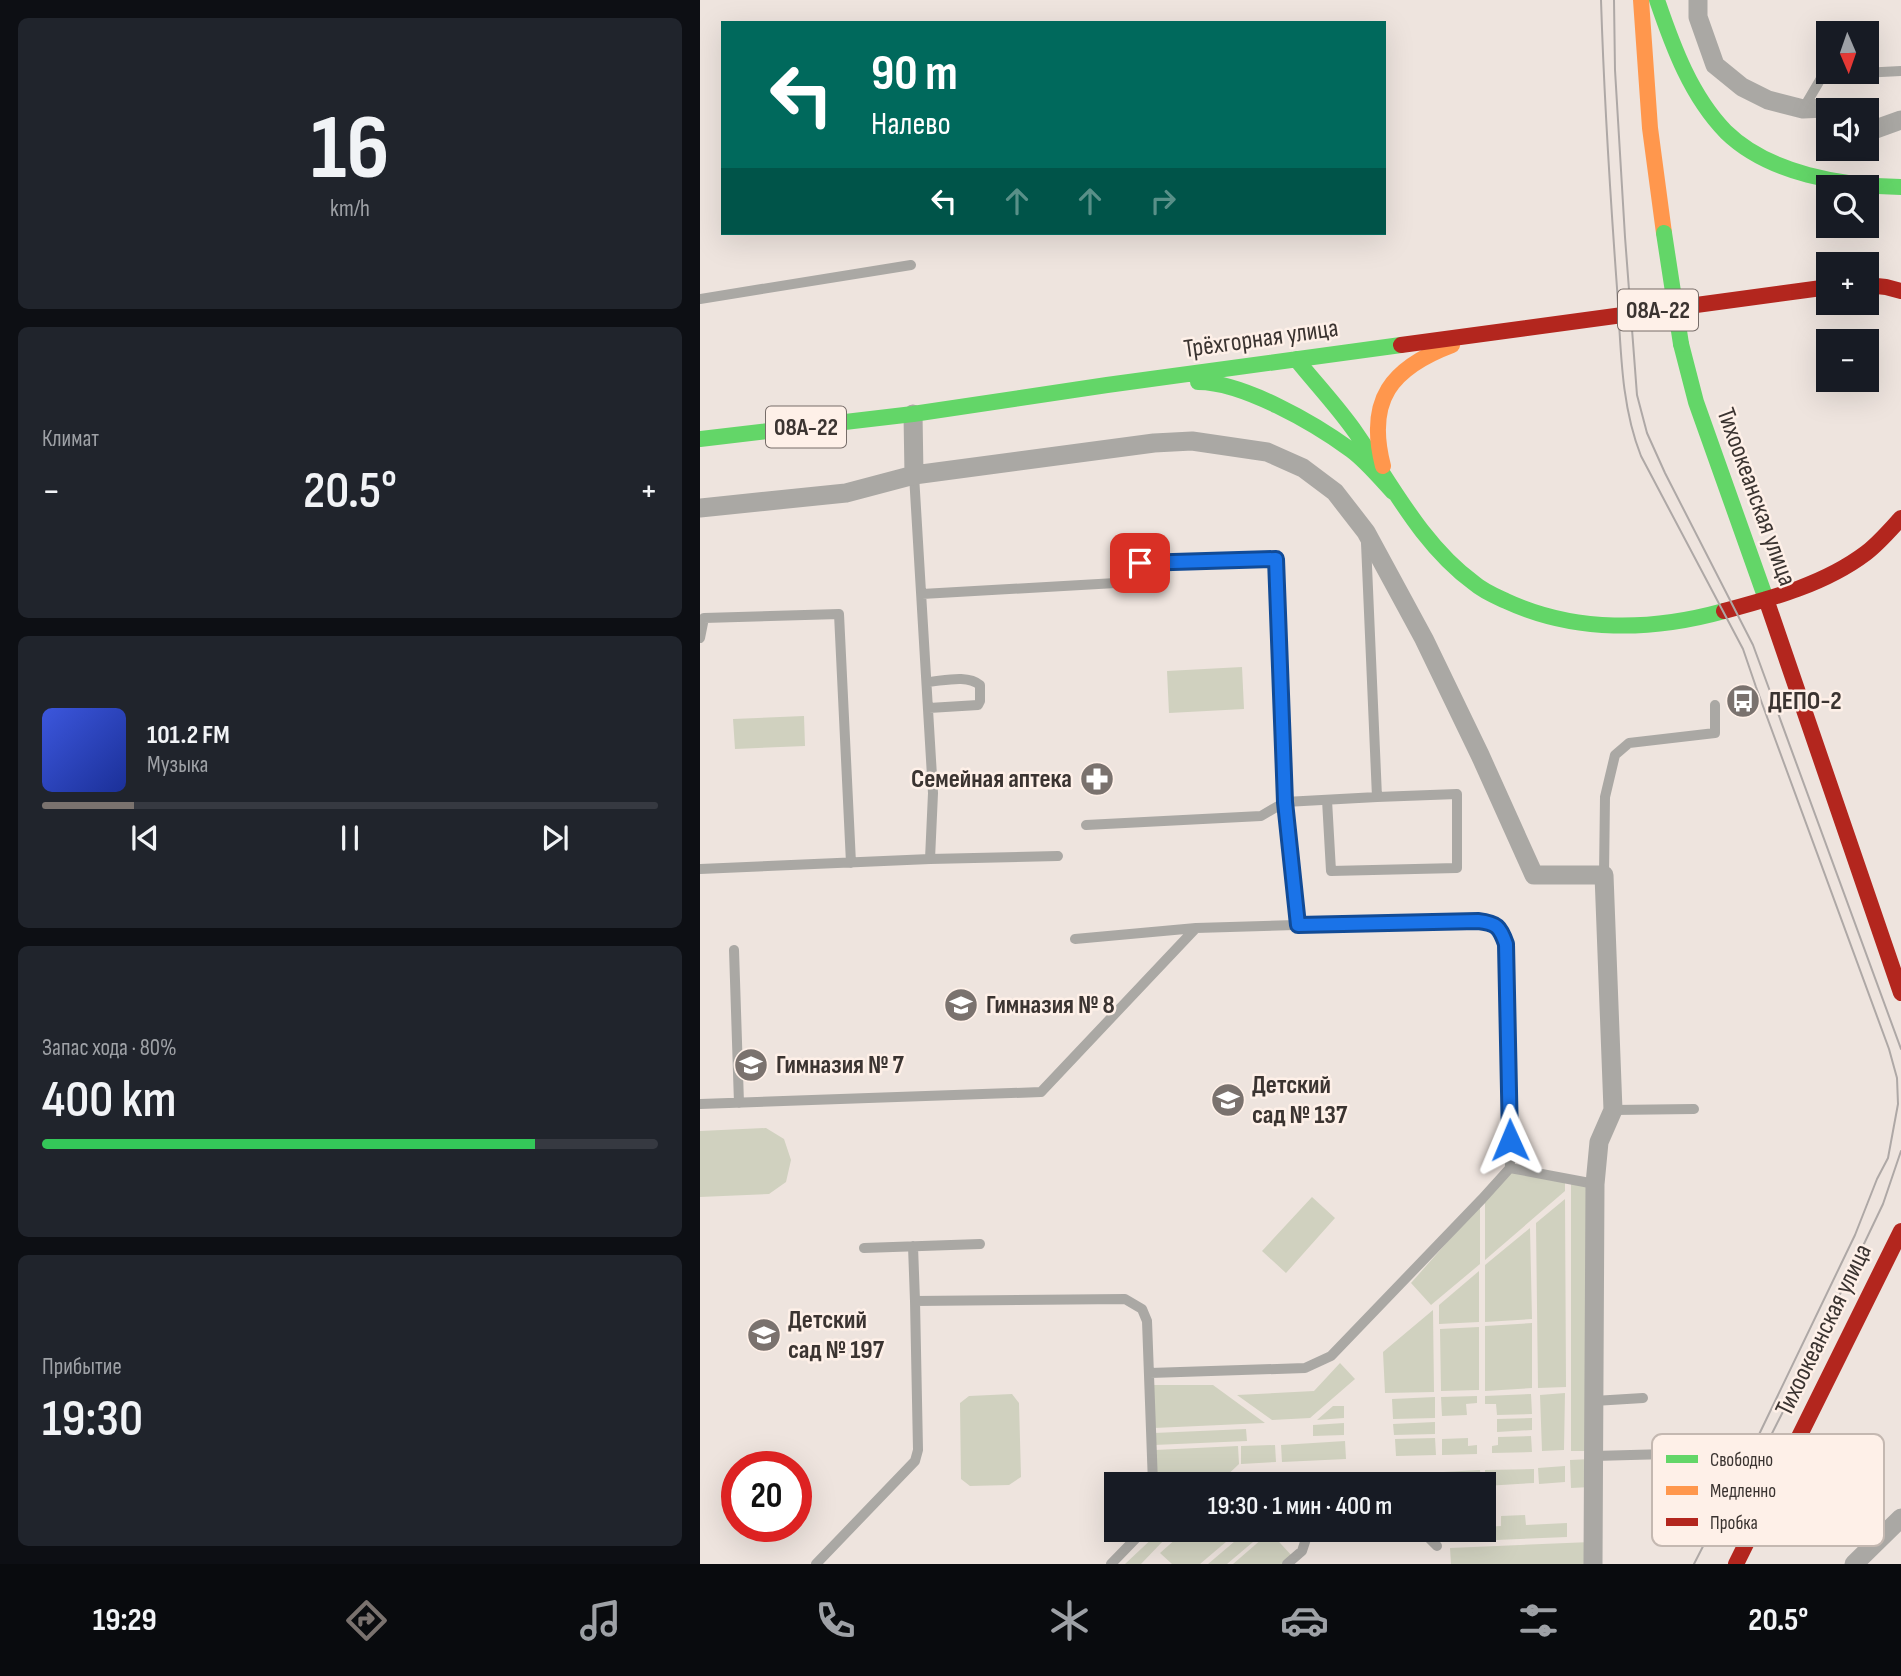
<!DOCTYPE html>
<html lang="ru">
<meta charset="utf-8">
<style>
:root{--surface:#171b24;--page:#20242c;--text:#f1f3f6;--muted:#9ea1a6;--line:#363941;--accent:#7a726e}
body{margin:0;font-family:"Sofia Sans Condensed",sans-serif;background:var(--page);color:var(--text);height:100vh;display:flex;flex-direction:column;font-size:26px;white-space:nowrap}
*{box-sizing:border-box;margin:0}
p{font-size:23px;color:var(--muted)}
.icon{flex:none;width:38px;height:38px;fill:none;stroke:currentColor;stroke-width:2;stroke-linecap:round;stroke-linejoin:round}
.map{position:relative;flex:1;overflow:hidden}
.details{display:flex;flex-direction:column;gap:18px;padding:18px;background:#0d0f14;width:700px}
.details>*{flex:none}
.banner{position:absolute;left:21px;top:21px;width:665px;height:214px;border-radius:0px;box-shadow:0 7px 28px #0002;background:#00695c;color:#fff;overflow:hidden}
.needle{width:46px;rotate:178deg}
.fabs{position:absolute;left:1116px;top:21px;display:grid;gap:14px}
.fabs a{display:grid;place-items:center;width:63px;height:63px;border-radius:0px;background:var(--surface);box-shadow:0 7px 28px #0002;font-size:35px}
.speed{position:absolute;left:21px;top:1451px;display:flex;gap:14px;font-size:35px;font-weight:700;text-align:center}
.speed>*{display:grid;place-content:center;width:91px;height:91px;border-radius:50%;background:var(--surface);box-shadow:0 7px 28px #0002;line-height:1}
.speed .limit{border:10px solid #d22;background:#fff;color:#111}
.pin{position:absolute;display:grid;place-items:center;width:60px;height:60px;color:#fff;margin:-30px;border-radius:14px;box-shadow:0 4px 10px #0006}
.me{position:absolute;width:77px;margin:-38px;rotate:359deg;stroke-linejoin:round;filter:drop-shadow(0 0 5px #0008)}
.turn{display:flex;align-items:center;gap:24px;height:147px;padding:0 35px;font-size:32px}
.turn .icon{width:91px;height:91px;stroke-width:2.5}
.turn b{display:block;font-size:49px;line-height:60px}
.lanes{display:flex;align-items:center;height:66px;padding:0 35px;background:#0003;justify-content:center;gap:35px;direction:ltr}
.lanes .off{opacity:.35}
.big{font-size:52px;font-weight:600;line-height:1.1}
.details .card{flex:1;display:flex;flex-direction:column;justify-content:center;gap:10px;min-width:0;padding:0 24px;border-radius:10px;background:var(--page)}
.details .dial{align-items:center;gap:0}
.dial b{font-size:91px;line-height:1}
.song{display:flex;align-items:center;gap:21px}
.cover{width:84px;height:84px;border-radius:10px;background:linear-gradient(135deg,hsl(230 70% 55%),hsl(230 70% 35%))}
.played{height:7px;border-radius:4px;background:linear-gradient(90deg,var(--accent) 15%,var(--line) 15%)}
.keys{display:flex;justify-content:space-around;direction:ltr}
.heat{display:flex;justify-content:space-between;align-items:center;font-size:38px;direction:ltr}
.charge{height:10px;border-radius:5px;background:linear-gradient(90deg,#34c759 80%,var(--line) 0)}
.trip{position:absolute;left:404px;top:1472px;width:392px;height:70px;border-radius:0px;background:var(--surface);box-shadow:0 7px 28px #0002;font-weight:600;line-height:70px;text-align:center}
.menu{display:flex;height:112px;justify-content:space-around;align-items:center;background:#090b0e;color:var(--muted)}
.menu .icon{width:49px;height:49px}
.menu .on{color:var(--accent)}
.menu b{font-size:32px;color:var(--text)}
main{display:flex;flex:1;min-height:0}
.map>svg:first-child{display:block}
.green{fill:#d0d1bf}
.lines{fill:none;stroke-linecap:round;stroke-linejoin:round}
.lane{stroke:#aaa8a4;stroke-width:10}
.street{stroke:#aaa8a4;stroke-width:19}
.fast{stroke:#63d668;stroke-width:16}
.slow{stroke:#ff974d;stroke-width:16}
.jam{stroke:#b3261e;stroke-width:16}
.tram{stroke:#aea8a6;stroke-width:2}
.fast-bridge{stroke:#63d668;stroke-width:16}
.route-casing{stroke:#114b97;stroke-width:18}
.route{stroke:#1a73e8;stroke-width:12}
.labels{text-anchor:middle;dominant-baseline:central;stroke-width:5;stroke-linejoin:round;paint-order:stroke}
.shield{fill:#fef0e8;stroke:#766c68;stroke-width:2}
.shield-label{font-size:24px;font-weight:bold;fill:#3b3431}
.street-label{font-size:26px;fill:#3b3431;stroke:#fef0e8}
.poi-label{font-size:26px;font-weight:bold;fill:#3b3431;stroke:#fef0e8;text-anchor:start}
.key{fill:#fef0e8;stroke:#c4b8b1;stroke-width:2}
.key-label{font-size:19px;fill:#3b3431}
</style>
<main>
<section class="details">
<div class="card dial"><b>16</b><p>km/h</p></div>
<div class="card"><p>Климат</p>
<div class="heat"><a>−</a><b class="big">20.5°</b><a>+</a></div>
</div>
<div class="card">
<div class="song"><i class="cover"></i><div><b>101.2 FM</b><p>Музыка</p></div></div>
<div class="played"></div>
<div class="keys"><svg class="icon" aria-label="previous" viewBox="0 0 24 24"><path d="M18 5L8 12l10 7zM5 5v14"/></svg><svg class="icon" aria-label="pause" viewBox="0 0 24 24"><path d="M8 5v14M16 5v14"/></svg><svg class="icon" aria-label="next" viewBox="0 0 24 24"><path d="M6 5l10 7-10 7zM19 5v14"/></svg></div>
</div>
<div class="card"><p>Запас хода · 80%</p><b class="big">400 km</b><div class="charge"></div></div>
<div class="card"><p>Прибытие</p><b class="big">19:30</b></div>
</section>
<div class="map">
<svg width="1201" height="1564" viewBox="0 0 1201 1564">
<rect width="100%" height="100%" fill="#eee4de"/>
<path class="green" d="M542,667L544,709L469,713L467,671Z
M104,716L105,746L35,749L33,719Z
M66,1128L84,1139L91,1160L86,1182L69,1194L0,1197V1131Z
M812,1170L865,1180V1191L785,1260V1200Z
M871,1182L892,1186L891,1451H871Z
M612,1197L635,1218L586,1273L562,1251Z
M865,1199L866,1387L838,1388L836,1223Z
M780,1205V1264L731,1305L711,1283Z
M830,1228L832,1319L785,1322V1265Z
M779,1271V1322L739,1324V1305Z
M733,1310L734,1392L685,1393L683,1352Z
M832,1323V1388L785,1391V1326Z
M779,1327V1390L741,1391L740,1329Z
M640,1363L655,1379L610,1418L572,1420L537,1395L614,1391Z
M453,1385H513L565,1423L454,1428Z
M865,1393L864,1450L842,1451L840,1395Z
M312,1394L319,1403L321,1477L309,1485L270,1486L261,1479L260,1403L269,1396Z
M831,1394L832,1414L797,1415L796,1404H785V1396Z
M777,1396V1403L766,1404L767,1415L742,1416L741,1397Z
M735,1397V1418L693,1419L692,1399Z
M633,1406H644V1418L617,1420Z
M832,1418V1430L797,1432V1419Z
M735,1422V1434L694,1435L693,1424Z
M644,1423V1435L613,1436V1425Z
M546,1429L547,1441L454,1445V1433Z
M831,1436L832,1452L792,1453V1446L798,1445V1437Z
M735,1438L736,1455L696,1456L695,1439Z
M768,1438V1446L777,1445V1454L742,1455V1439Z
M645,1441L646,1459L582,1462L581,1445Z
M575,1445L576,1462L541,1464V1446Z
M538,1446L539,1464L518,1484H456L455,1450Z
M891,1459V1487L871,1488L870,1460Z
M865,1466V1482L839,1484L838,1468Z
M834,1469V1483L785,1486V1470Z
M780,1470L781,1484H743V1472Z
M582,1474L583,1484H536L545,1475Z
M825,1515L826,1525L867,1523V1537L748,1542V1530H784V1527L801,1526V1516Z
M486,1530H540L500,1564H472L460,1553Z
M548,1530L566,1531L527,1564H508Z
M570,1532L592,1556L584,1564H533Z
M458,1533L464,1540L441,1564H425Z
M891,1542L890,1564H751L750,1548Z"/>
<g class="lines">
<path class="lane" d="M1103,109L1123,75L1201,71
M0,299L211,265
M214,475L233,793L230,859
M222,594L433,582L440,563L576,559L585,802L598,925
M0,638L4,618L139,614L151,863
M227,682C243,681 267,674 280,685V701L278,705L229,708
M627,800L631,871L757,868V794L677,797
M386,825L561,816L585,802L677,797L666,543
M0,869L230,859L358,856
M904,875L905,797L915,755L929,743L1015,733V705
M375,939L496,928L763,920C787,921 798,919 806,944L810,1168L782,1199L631,1356L605,1368L450,1373
M34,950L39,1103
M0,1104L341,1092L496,928
M913,1110L994,1109
M810,1168L895,1184
M213,1246L215,1301
M164,1248L280,1244
M894,1401L943,1398
M894,1456L1004,1453
M721,1530L737,1546
M116,1564L215,1461L218,1450L215,1301L425,1299L442,1309L447,1321L453,1484
M411,1564L444,1530
M587,1564L602,1551L609,1530"/>
<path class="street" d="M998,0V17L1015,65L1042,87L1068,100L1103,109L1125,108L1129,111
M1167,130H1173L1201,120
M213,414L214,475
M0,508L146,493L214,475L454,443L492,441L567,452L603,468L635,492L666,532L724,639L780,755L834,875H904L913,1110L899,1142L895,1184L893,1564
M1154,1564L1201,1518"/>
<path class="fast" d="M957,0C973,47 991,96 1026,132C1069,174 1143,186 1201,187
M981,344L996,402L1066,599
M596,359C616,384 638,407 656,433C692,485 722,545 774,583C783,591 795,596 806,601C875,633 952,631 1024,611
M498,382C543,382 614,423 651,450C666,461 680,478 693,492
M0,439L213,414L407,385L701,345"/>
<path class="slow" d="M941,0L950,128L964,233
M683,466C666,400 691,368 752,345"/>
<path class="jam" d="M1167,285L1186,287L1201,291
M701,345L1129,287
M1066,599L1201,993
M1024,611C1073,598 1125,584 1166,553C1179,543 1190,530 1201,518
M1036,1564L1201,1231"/>
<path class="tram" d="M901,0C904,96 910,192 917,288C921,345 920,403 941,456L1043,649L1056,687L1189,1049L1197,1078L1198,1104L1188,1158L1177,1179L1155,1235L1040,1474L994,1564
M914,0L915,70L925,237L937,395L947,433L965,473L1053,645L1201,1049
M1053,1471L1100,1378L1183,1204L1201,1151"/>
<path class="fast-bridge" d="M964,233L981,344"/>
</g>
<g class="lines">
<g class="route-casing">
<path id="route" d="M440,563L576,559L585,802L598,925L778,921C797,923 800,927 806,944L810,1140"/>
</g>
<use href="#route" class="route"/>
</g>
<defs>
<g id="bus-disc" transform="scale(1.75)"><circle r="9.5" fill="#7a726e" stroke="#fef0e8"/><path d="M-5-6H5V4H4V6H2V4H-2V6H-4V4H-5ZM-3.5-4V0h7V-4ZM-3.5 1.2v1.5H-2V1.2ZM2 1.2v1.5H3.5V1.2Z" fill="#fff"/></g>
<g id="pharmacy-disc" transform="scale(1.75)"><circle r="9.5" fill="#7a726e" stroke="#fef0e8"/><path d="M-2-6h4v4h4v4h-4v4h-4v-4h-4v-4h4Z" fill="#fff"/></g>
<g id="school-disc" transform="scale(1.75)"><circle r="9.5" fill="#7a726e" stroke="#fef0e8"/><path d="M0-5L7-2L0 1L-7-2ZM-4 1L0 2.5L4 1V4Q0 6-4 4Z" fill="#fff"/></g>
</defs>
<g fill-rule="evenodd">
<use href="#bus-disc" x="1043" y="701"/>
<use href="#pharmacy-disc" x="397" y="779"/>
<use href="#school-disc" x="261" y="1005"/>
<use href="#school-disc" x="51" y="1065"/>
<use href="#school-disc" x="528" y="1100"/>
<use href="#school-disc" x="64" y="1335"/>
</g>
<g class="labels">
<g class="shield">
<rect x="918" y="289.5" width="80" height="41" rx="5"/>
<rect x="66" y="406.5" width="80" height="41" rx="5"/>
</g>
<g class="shield-label">
<text x="958" y="310">08А-22</text>
<text x="106" y="427">08А-22</text>
</g>
<g class="street-label">
<text transform="translate(561 339) rotate(-8)">Трёхгорная улица</text>
<text transform="translate(1056 497) rotate(70)">Тихоокеанская улица</text>
<text transform="translate(1124 1330) rotate(-64)">Тихоокеанская улица</text>
</g>
<g class="poi-label">
<text x="1068" y="701">ДЕПО-2</text>
<text x="372" y="779" text-anchor="end">Семейная аптека</text>
<text x="286" y="1005">Гимназия № 8</text>
<text x="76" y="1065">Гимназия № 7</text>
<text x="552" y="1085">Детский<tspan x="552" dy="30">сад № 137</tspan></text>
<text x="88" y="1320">Детский<tspan x="88" dy="30">сад № 197</tspan></text>
</g>
</g>
<rect x="952" y="1434" width="232" height="112" rx="10" class="key"/>
<rect x="966" y="1455" width="32" height="8" fill="#63d668"/>
<rect x="966" y="1486" width="32" height="9" fill="#ff974d"/>
<rect x="966" y="1518" width="32" height="8" fill="#b3261e"/>
<g class="key-label">
<text x="1010" y="1466">Свободно</text>
<text x="1010" y="1497">Медленно</text>
<text x="1010" y="1529">Пробка</text>
</g>
</svg>
<div class="fabs">
<a><svg class="needle" viewBox="-14 -14 28 28"><path d="M0-13l5 13h-10z" fill="#e53935"/><path d="M0 13l5-13h-10z" fill="#9ea1a6"/></svg></a>
<a><svg class="icon" aria-label="sound" viewBox="0 0 24 24"><path d="M4 9h4l5-4v14l-5-4H4zM17 9q2 3 0 6"/></svg></a>
<a><svg class="icon" aria-label="search" viewBox="0 0 24 24"><circle cx="10" cy="10" r="6"/><path d="M15 15l6 6"/></svg></a>
<a>+</a>
<a>−</a>
</div>
<div class="speed"><div class="limit">20</div></div>
<div class="pin" style="left:440px;top:563px;background:#d93025"><svg class="icon" aria-label="arrive" viewBox="0 0 24 24"><path d="M6 21V4h12l-3 4 3 4H6"/></svg></div>
<svg class="me" style="left:810px;top:1140px" viewBox="-20 -20 40 40"><path d="M0-17L14 15 0 8-14 15z" fill="#1a73e8" stroke="#fff" stroke-width="4"/></svg>
<div class="trip">19:30 · 1 мин · 400 m</div>
<div class="banner">
<div class="turn"><svg class="icon" aria-label="left" viewBox="0 0 24 24"><path d="M17 20v-9H6M10 6l-5 5 5 5"/></svg><div><b>90 m</b>Налево</div></div>
<div class="lanes"><svg class="icon" aria-label="left" viewBox="0 0 24 24"><path d="M17 20v-9H6M10 6l-5 5 5 5"/></svg><svg class="icon off" aria-label="ahead" viewBox="0 0 24 24"><path d="M12 20V5M6 11l6-6 6 6"/></svg><svg class="icon off" aria-label="ahead" viewBox="0 0 24 24"><path d="M12 20V5M6 11l6-6 6 6"/></svg><svg class="icon off" aria-label="right" viewBox="0 0 24 24"><path d="M7 20v-9h11M14 6l5 5-5 5"/></svg></div>
</div>
</div>
</main>
<nav class="menu">
<b>19:29</b>
<svg class="icon on" aria-label="directions" viewBox="0 0 24 24"><path d="M12 3l9 9-9 9-9-9zM9 14v-3h6M13 9l2 2-2 2"/></svg>
<svg class="icon" aria-label="music" viewBox="0 0 24 24"><path d="M9 18V5l10-2v13"/><circle cx="6" cy="18" r="3"/><circle cx="16" cy="16" r="3"/></svg>
<svg class="icon" aria-label="phone" viewBox="0 0 24 24"><path d="M5 4h4l2 5-3 2q2 4 5 5l2-3 5 2v4C11 20 4 13 5 4z"/></svg>
<svg class="icon" aria-label="climate" viewBox="0 0 24 24"><path d="M12 3v18M4 7l16 10M4 17L20 7"/></svg>
<svg class="icon" aria-label="car" viewBox="0 0 24 24"><path d="M5 17H2v-5l4-1 3-4h7l3 4 3 1v5h-3M9 17h6M6 11h13"/><circle cx="7" cy="17" r="2"/><circle cx="17" cy="17" r="2"/></svg>
<svg class="icon" aria-label="filters" viewBox="0 0 24 24"><path d="M4 7h16M4 17h16"/><circle cx="9" cy="7" r="2"/><circle cx="15" cy="17" r="2"/></svg>
<b>20.5°</b>
</nav>
